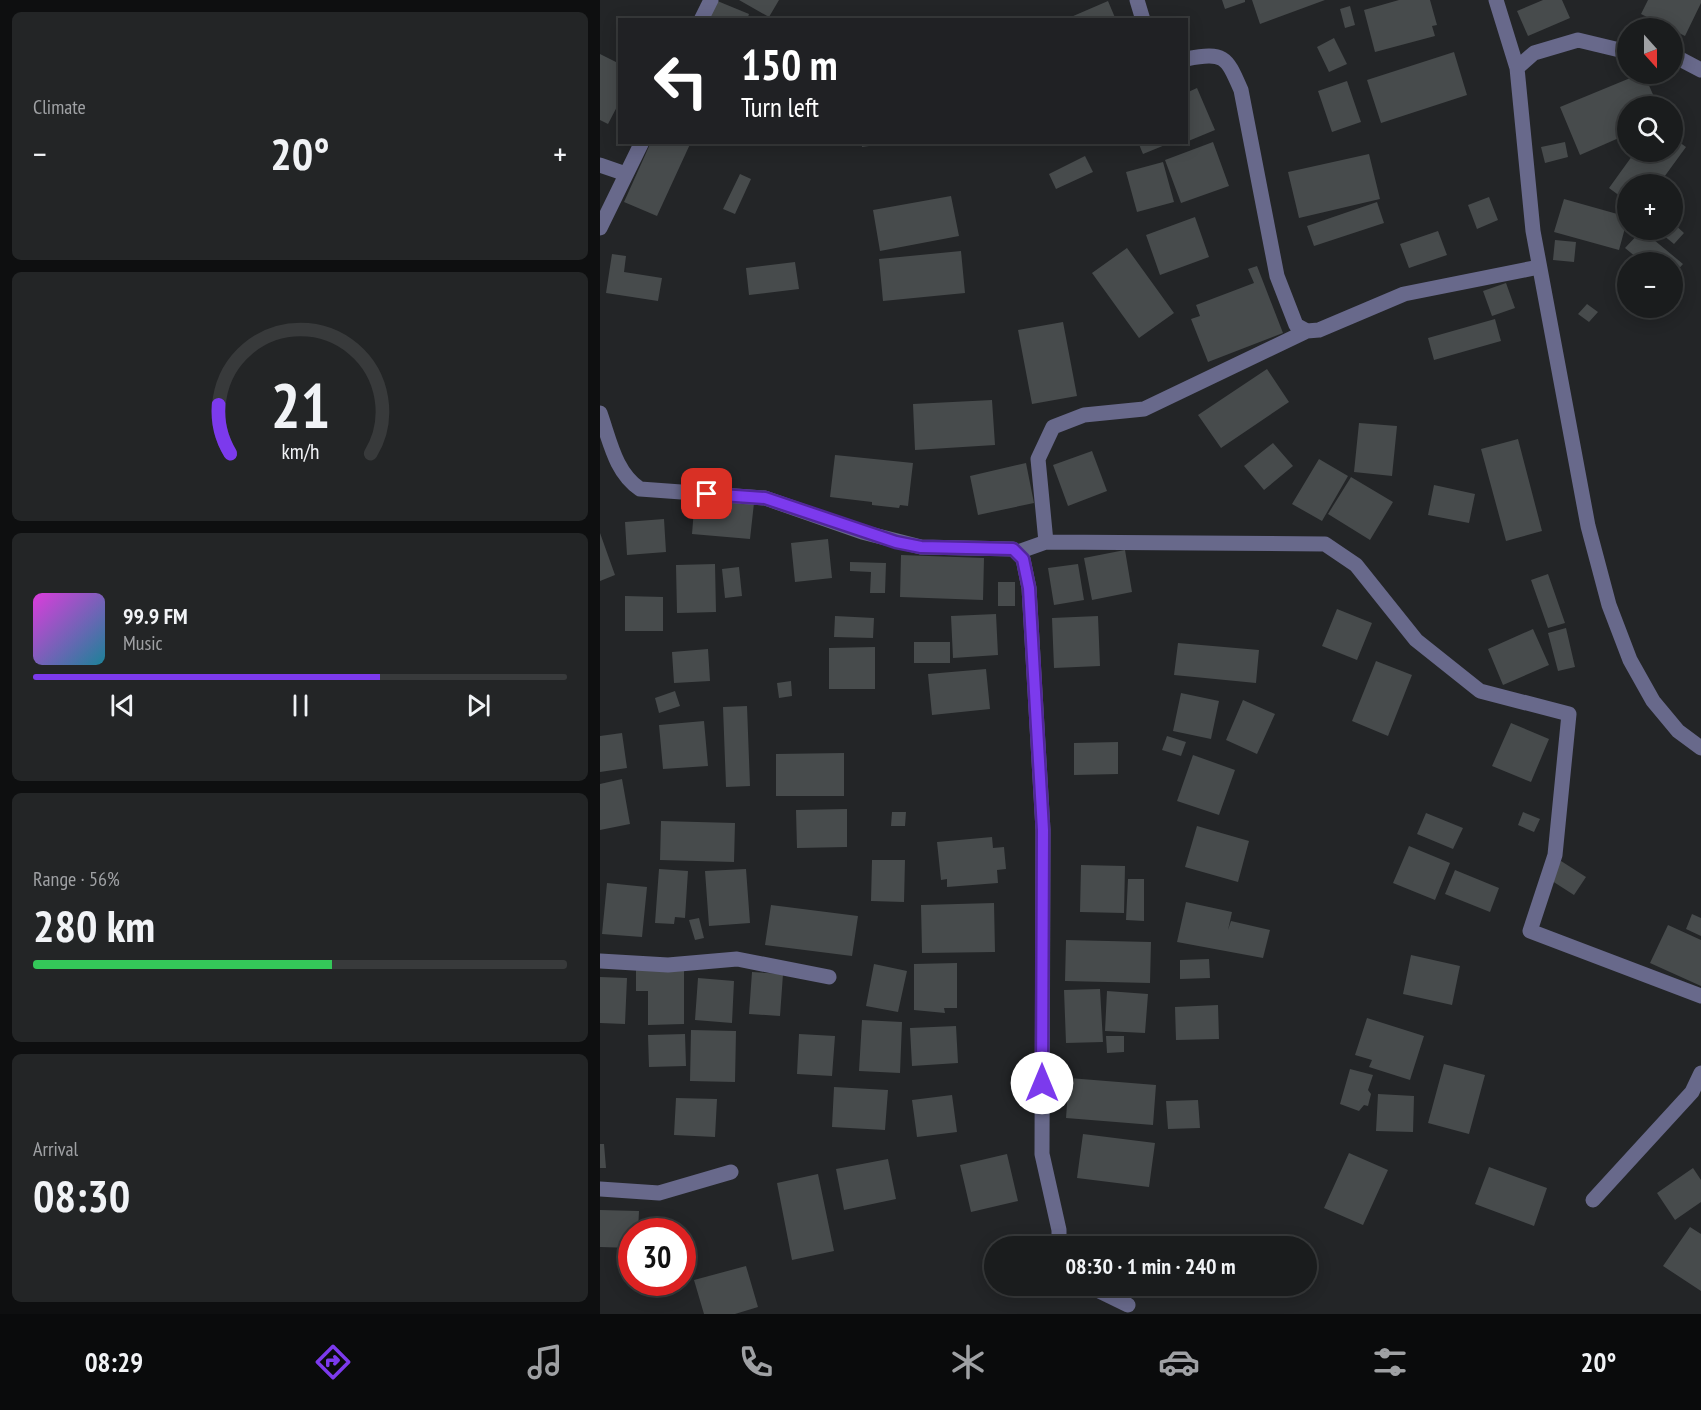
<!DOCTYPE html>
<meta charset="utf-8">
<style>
:root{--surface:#1a1c1d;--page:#232526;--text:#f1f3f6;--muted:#9fa1a4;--line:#383a3b;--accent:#7c3aed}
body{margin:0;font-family:"PT Sans Narrow",sans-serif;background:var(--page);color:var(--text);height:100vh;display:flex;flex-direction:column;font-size:22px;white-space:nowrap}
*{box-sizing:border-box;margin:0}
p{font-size:20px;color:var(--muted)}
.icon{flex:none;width:33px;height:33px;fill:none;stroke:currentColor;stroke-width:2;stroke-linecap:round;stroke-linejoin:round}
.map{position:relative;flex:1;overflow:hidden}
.drawer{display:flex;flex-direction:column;gap:12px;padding:12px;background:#0e0f10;width:600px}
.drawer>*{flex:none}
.hud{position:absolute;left:18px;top:18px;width:570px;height:126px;border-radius:0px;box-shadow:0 3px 15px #0003,0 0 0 2px var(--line);background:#202124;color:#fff;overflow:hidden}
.needle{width:39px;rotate:159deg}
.controls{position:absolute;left:1017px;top:18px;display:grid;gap:12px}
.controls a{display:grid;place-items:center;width:66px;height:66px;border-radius:50%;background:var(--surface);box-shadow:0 3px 15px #0003,0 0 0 2px var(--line);font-size:30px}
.speed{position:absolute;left:18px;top:1218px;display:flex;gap:12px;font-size:30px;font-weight:700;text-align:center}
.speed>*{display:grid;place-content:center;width:78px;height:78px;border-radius:50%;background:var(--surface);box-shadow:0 3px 15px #0003,0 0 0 2px var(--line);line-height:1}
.speed .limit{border:9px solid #d22;background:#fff;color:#111}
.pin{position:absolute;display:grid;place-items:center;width:51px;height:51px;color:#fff;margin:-26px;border-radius:12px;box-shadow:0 3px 9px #0006}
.me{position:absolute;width:66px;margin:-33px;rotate:0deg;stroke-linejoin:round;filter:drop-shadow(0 0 4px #0008)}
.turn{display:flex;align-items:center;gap:21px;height:126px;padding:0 24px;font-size:27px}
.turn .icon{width:78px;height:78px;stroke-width:2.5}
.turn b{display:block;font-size:42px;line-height:51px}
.big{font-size:45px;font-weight:700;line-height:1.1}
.drawer .tile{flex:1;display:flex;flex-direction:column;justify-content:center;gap:9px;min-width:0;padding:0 21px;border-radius:9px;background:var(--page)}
.drawer .dial{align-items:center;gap:0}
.dial svg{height:156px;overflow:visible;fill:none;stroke:var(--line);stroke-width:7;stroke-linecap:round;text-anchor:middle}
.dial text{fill:var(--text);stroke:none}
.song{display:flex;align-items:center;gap:18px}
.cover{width:72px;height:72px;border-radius:9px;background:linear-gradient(135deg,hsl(300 70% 55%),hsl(190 70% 35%))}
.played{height:6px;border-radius:3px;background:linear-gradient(90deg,var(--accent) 65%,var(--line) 65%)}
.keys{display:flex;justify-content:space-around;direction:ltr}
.heat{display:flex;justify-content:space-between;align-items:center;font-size:33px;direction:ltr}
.charge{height:9px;border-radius:4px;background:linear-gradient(90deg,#34c759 56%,var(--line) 0)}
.trip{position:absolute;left:384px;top:1236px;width:333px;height:60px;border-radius:30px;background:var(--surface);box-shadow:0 3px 15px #0003,0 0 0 2px var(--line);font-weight:700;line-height:60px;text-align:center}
.tabs{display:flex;height:96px;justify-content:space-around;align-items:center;background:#0a0b0c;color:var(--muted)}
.tabs .icon{width:42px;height:42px}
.tabs .current{color:var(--accent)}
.tabs b{font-size:27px;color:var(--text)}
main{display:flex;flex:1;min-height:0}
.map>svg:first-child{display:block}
.building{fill:#474b4c}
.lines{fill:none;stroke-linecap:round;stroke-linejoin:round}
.minor{stroke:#68698b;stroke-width:15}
.route-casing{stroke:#51269a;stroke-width:15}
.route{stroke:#7c3aed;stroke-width:10}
</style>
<main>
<section class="drawer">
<div class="tile"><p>Climate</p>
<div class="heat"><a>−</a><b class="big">20°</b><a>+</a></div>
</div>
<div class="tile dial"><svg viewBox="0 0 100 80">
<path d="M14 69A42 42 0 1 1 86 69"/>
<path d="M14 69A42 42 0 0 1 8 44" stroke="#7c3aed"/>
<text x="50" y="56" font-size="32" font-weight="700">21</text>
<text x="50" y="72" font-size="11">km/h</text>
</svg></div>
<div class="tile">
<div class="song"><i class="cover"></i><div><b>99.9 FM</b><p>Music</p></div></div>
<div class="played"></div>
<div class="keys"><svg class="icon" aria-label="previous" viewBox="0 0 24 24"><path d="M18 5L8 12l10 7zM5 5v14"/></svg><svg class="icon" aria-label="pause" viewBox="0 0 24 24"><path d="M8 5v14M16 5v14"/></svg><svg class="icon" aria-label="next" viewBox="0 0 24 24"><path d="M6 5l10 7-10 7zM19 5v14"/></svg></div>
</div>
<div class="tile"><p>Range · 56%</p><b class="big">280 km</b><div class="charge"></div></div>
<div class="tile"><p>Arrival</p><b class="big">08:30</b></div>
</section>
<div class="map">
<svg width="1101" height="1314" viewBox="0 0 1101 1314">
<rect width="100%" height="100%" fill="#232527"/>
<path class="building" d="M115,0L149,14L147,20H106Z
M139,0H179L169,17Z
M622,0H645V2L625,9Z
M652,0H725L660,24Z
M799,0H830L837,25L832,26L835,36L775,52L764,10Z
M943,0H962L970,18L928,36L917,11Z
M1048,0H1101V3L1085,36L1041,14Z
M508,1L516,20H464Z
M750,6L755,25L745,28L740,9Z
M734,38L747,64L729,72L717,47Z
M854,52L867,95L781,123L767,80Z
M0,54L20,64V101L8,124L0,120Z
M1040,74H1044L1058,106H1028V134L980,155L960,107Z
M747,81L761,122L732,132L718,91Z
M597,88L615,130L586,142V93Z
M1072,137L1086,147L1059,184H1028V202L1009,188L1035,152H1072Z
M51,142H91L57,216L24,202Z
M262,142H283V144L262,147Z
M538,142H564L565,145L543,154Z
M613,142L629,186L581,203L565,160Z
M965,142L968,157L945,163L941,147Z
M769,154L780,199L699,218L688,172Z
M485,156L493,172L456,189L449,174Z
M563,162L574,202L537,212L526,172Z
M140,174L151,179L135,214L123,209Z
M351,196L359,236L280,251L273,210Z
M889,197L898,220L877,229L868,205Z
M964,199L1028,217L1019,250L954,232Z
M777,202L784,223L714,246L707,226Z
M595,217L609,257L560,275L546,235Z
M1072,222L1084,233L1074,244L1057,230H1072Z
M1042,230L1083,264L1072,276V262H1042L1025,248Z
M838,231L847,255L809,268L800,244Z
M955,240L976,242L974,262L953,260Z
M527,248L574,313L539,338L492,273Z
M361,251L365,293L283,301L279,259Z
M12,254L26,256L24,272L62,278L58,301L6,293Z
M195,262L199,289L149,295L146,268Z
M657,266L683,333L608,362L591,319L600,316L596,305L654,283L648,269Z
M906,283L915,308L892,316L883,291Z
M987,304L998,312L989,322L978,314Z
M895,319L901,341L834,360L828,338Z
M463,322L477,396L432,404L418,330Z
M667,369L689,402L621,448L598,415Z
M392,400L395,445L315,450L313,404Z
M759,423L797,426L792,476L754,472Z
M918,439L942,531L906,541L881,449Z
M673,443L693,466L664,490L644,466Z
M492,451L507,491L468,506L453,465Z
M235,455L313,463L308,506L300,505L299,508L272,505V502L230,497Z
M719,459L748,476L722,521L692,504Z
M426,463L434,503L378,515L370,476Z
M751,477L793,502L770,540L728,514Z
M834,485L875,494L869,523L828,515Z
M95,497L154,503L150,539L92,534Z
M64,519L66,552L27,555L25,522Z
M0,533L15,575L0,581Z
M228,539L232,578L195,582L191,543Z
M525,550L532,592L492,600L484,558Z
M301,555L384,558L383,600L300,597Z
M250,562L286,563L285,593H270L271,572L250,571Z
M115,564L116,612L77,613L76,565Z
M478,564L484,600L454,605L448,568Z
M139,567L142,596L125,598L122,569Z
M948,574L965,623L948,628L931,580Z
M398,582H415V606H398Z
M25,596L63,597V631H25Z
M737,609L772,623L757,660L722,646Z
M396,614L398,655L353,658L351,616Z
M235,616L274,618L273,638L234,637Z
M498,616L500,666L454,668L452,618Z
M966,628L975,667L958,671L948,633Z
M933,629L949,665L903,685L888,649Z
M314,642H350V663H314Z
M578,643L659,650L656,683L574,675Z
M275,647V689H229V648Z
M108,649L110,681L74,683L72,652Z
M776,661L812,675L788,736L752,721Z
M386,669L390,709L332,715L328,674Z
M191,681L192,696L179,698L177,683Z
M75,691L80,706L59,713L55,698Z
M581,693L619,701L611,739L573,731Z
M643,700L675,714L657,754L626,740Z
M147,706L150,786L126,787L123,707Z
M104,721L108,766L63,769L59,725Z
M911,723L949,739L931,782L892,766Z
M22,733L27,768L0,772V736Z
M567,736L586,742L581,756L562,750Z
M518,742V774L474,775V743Z
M244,753V796H176V754Z
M593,755L635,770L619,815L577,801Z
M22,779L30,824L0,830V784Z
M247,809V847L197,848L196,810Z
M292,812H306L305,826H291Z
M923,812L940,819L934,832L918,825Z
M826,813L863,828L853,849L817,834Z
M61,821L135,823L134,862L60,860Z
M597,826L649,841L638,882L585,867Z
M392,837L393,848L404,847L406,869L397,870L398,883L347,887V879L341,880L337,842Z
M809,846L850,863L835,900L793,883Z
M272,860H305L304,902L271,901Z
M961,861L986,877L974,895L949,879Z
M481,865L525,866L524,913L480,912Z
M59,869L88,871L85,918L75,917L74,924L55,923Z
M146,869L150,923L109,926L105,871Z
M855,870L899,888L890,912L845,894Z
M528,879H544V921L526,920Z
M7,883L47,887L42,937L2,934Z
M586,902L632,912L628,930L631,921L670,930L663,958L577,942Z
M394,903L395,952L322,953L321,905Z
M171,905L258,916L252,956L165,945Z
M1092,914L1101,918V936L1086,929Z
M99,918L104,938L95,940L89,920Z
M1068,925L1101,940V986L1050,963Z
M466,940L551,942L550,983L465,981Z
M811,955L860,966L852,1005L803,994Z
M609,959L610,978L580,979V960Z
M357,963V1008H344L345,1013L314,1010V964Z
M274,964L307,971L298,1012L266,1006Z
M36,968H84V1024L48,1025V991H36Z
M152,972L183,974L180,1016L149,1014Z
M0,977L27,978L25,1024L0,1023Z
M98,978L134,981L132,1023L95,1020Z
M500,989L503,1042L466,1043L464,990Z
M507,991L548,994L545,1033L505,1031Z
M618,1005L619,1039L576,1040L575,1007Z
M767,1018L824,1036L810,1080L769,1067L772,1060L755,1055Z
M262,1020L302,1022L300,1073L259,1071Z
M356,1026L358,1063L312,1066L310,1028Z
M91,1030L136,1031L135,1082L90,1081Z
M85,1034L86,1066L49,1067L48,1035Z
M199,1034L235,1036L232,1076L197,1074Z
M506,1036H524V1052L507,1053Z
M844,1064L885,1075L869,1134L828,1123Z
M750,1069L773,1075L768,1090L771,1094L768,1106L764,1105L759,1111L740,1104Z
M469,1078L556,1085L553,1125L466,1118Z
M234,1087L288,1090L285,1130L232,1127Z
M778,1094L814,1096L813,1132L776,1131Z
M352,1095L357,1132L317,1137L312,1100Z
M76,1098L117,1099L115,1137L74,1135Z
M598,1100L600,1128L568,1129L566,1101Z
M483,1134L555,1143L549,1187L477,1178Z
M0,1144H4L6,1168H0Z
M749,1153L788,1170L763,1225L724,1208Z
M407,1154L418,1201L371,1212L360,1165Z
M288,1159L296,1199L244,1210L236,1169Z
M889,1167L947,1188L934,1226L875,1204Z
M1093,1168L1101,1180V1202L1075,1220L1057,1193Z
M218,1174L234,1251L192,1260L177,1183Z
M0,1210L39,1211L38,1232H32V1248L0,1247Z
M1090,1227L1101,1234V1291L1063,1266Z
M146,1266L158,1307L135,1314H104L94,1280Z"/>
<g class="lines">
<path class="minor" d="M537,0L543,20
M896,0L917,68L933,231L988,526L1009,605L1030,660L1053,701L1078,731L1101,748
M101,20L111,0
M1072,58L1080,59L1101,70
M586,59C625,52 626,56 641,90L677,276L696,325L707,331L719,330L804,294L939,267
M917,68L934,53L978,40L1028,52
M0,165L26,174
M0,228L42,142
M0,413C10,441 15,472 40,489L165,498L262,532L321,547L413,549L423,559L429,588L443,830L442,1154L459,1230V1246
M446,542L438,459L453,427L484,415L544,409L707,331
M418,552L446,542L725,544L756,565L816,640L880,691L969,714L955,855L930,931L1101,996
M0,961L68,965L137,959L229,977
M0,1189L59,1193L131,1172
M993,1200L1092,1092L1101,1073
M489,1286L528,1305"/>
</g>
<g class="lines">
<g class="route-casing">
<path id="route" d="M107,494L165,498L296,542L321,547L413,549L423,559L429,588L443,830L442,1083"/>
</g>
<use href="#route" class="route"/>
</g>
</svg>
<div class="controls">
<a><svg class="needle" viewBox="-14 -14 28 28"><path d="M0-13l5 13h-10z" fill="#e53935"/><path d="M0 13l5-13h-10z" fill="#9fa1a4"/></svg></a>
<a><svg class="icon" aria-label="search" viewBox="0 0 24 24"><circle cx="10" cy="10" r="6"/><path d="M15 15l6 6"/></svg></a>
<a>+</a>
<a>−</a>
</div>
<div class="speed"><div class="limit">30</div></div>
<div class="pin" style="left:107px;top:494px;background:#d93025"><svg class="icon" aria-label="arrive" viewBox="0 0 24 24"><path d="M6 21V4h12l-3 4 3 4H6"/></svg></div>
<svg class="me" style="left:442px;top:1083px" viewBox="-20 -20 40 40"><circle r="19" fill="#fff"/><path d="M0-13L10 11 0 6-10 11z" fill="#7c3aed"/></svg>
<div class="trip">08:30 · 1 min · 240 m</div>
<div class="hud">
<div class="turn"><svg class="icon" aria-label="left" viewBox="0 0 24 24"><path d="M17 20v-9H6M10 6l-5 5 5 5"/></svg><div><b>150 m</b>Turn left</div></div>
</div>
</div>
</main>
<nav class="tabs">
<b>08:29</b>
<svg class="icon current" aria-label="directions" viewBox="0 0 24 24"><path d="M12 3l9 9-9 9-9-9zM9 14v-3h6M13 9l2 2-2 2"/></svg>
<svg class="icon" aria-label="music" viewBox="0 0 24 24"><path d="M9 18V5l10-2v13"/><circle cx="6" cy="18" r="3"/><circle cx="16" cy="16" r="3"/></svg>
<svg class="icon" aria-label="phone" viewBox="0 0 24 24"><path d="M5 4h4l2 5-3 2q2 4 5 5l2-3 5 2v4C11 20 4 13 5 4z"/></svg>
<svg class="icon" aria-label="climate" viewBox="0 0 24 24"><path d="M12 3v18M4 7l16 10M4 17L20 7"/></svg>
<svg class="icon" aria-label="car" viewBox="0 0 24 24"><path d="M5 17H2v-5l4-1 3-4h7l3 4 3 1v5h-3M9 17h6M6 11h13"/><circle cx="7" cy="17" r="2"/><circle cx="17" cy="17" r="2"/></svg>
<svg class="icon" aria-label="filters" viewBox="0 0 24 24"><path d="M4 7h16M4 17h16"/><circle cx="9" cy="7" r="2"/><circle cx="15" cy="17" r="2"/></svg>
<b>20°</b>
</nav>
